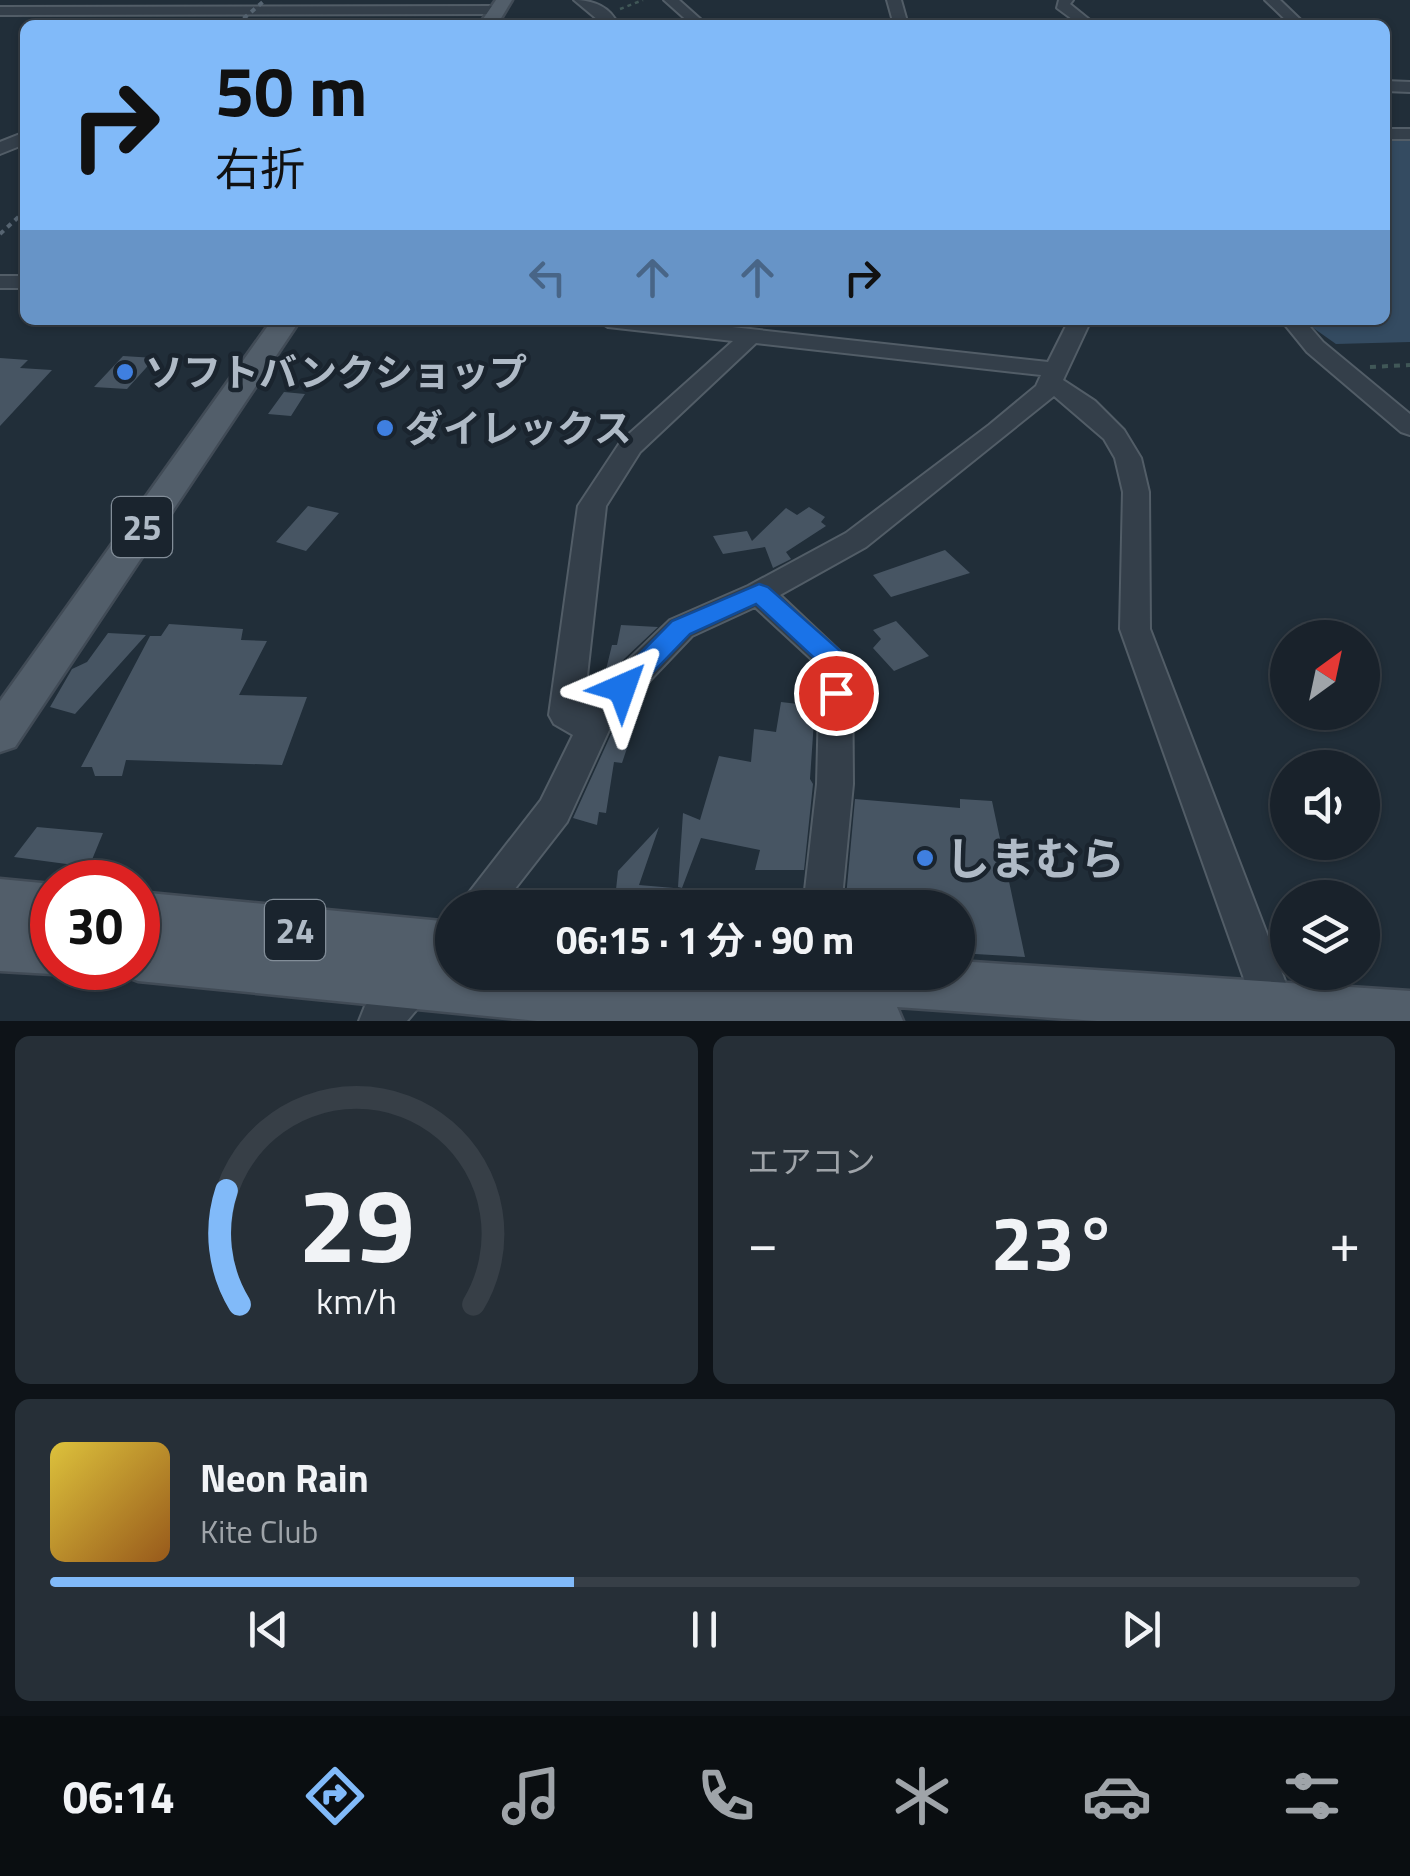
<!DOCTYPE html>
<html lang="ja">
<meta charset="utf-8">
<style>
:root{--surface:#19222b;--page:#262f37;--text:#f1f3f6;--muted:#9fa4a9;--line:#373f47;--accent:#81baf9}
body{margin:0;font-family:"Titillium Web","Noto Sans JP",sans-serif;background:var(--page);color:var(--text);height:100vh;display:flex;flex-direction:column;font-size:38px;white-space:nowrap}
*{box-sizing:border-box;margin:0}
p{font-size:32px;color:var(--muted)}
.icon{flex:none;width:55px;height:55px;fill:none;stroke:currentColor;stroke-width:2;stroke-linecap:round;stroke-linejoin:round}
.map{position:relative;height:1021px;overflow:hidden}
.details{display:flex;flex-direction:column;gap:15px;padding:15px;background:#0e1318;flex:1}
.details>*{flex:none}
.top-card{position:absolute;left:20px;top:20px;width:1370px;height:305px;border-radius:15px;box-shadow:0 2px 8px #0004,0 0 0 2px var(--line);background:#81baf9;color:#111;overflow:hidden}
.needle{width:65px;rotate:33deg}
.fabs{position:absolute;left:1270px;top:620px;display:grid;gap:20px}
.fabs a{display:grid;place-items:center;width:110px;height:110px;border-radius:50%;background:var(--surface);box-shadow:0 2px 8px #0004,0 0 0 2px var(--line);font-size:50px}
.speed{position:absolute;left:30px;top:860px;display:flex;gap:20px;font-size:50px;font-weight:700;text-align:center}
.speed>*{display:grid;place-content:center;width:130px;height:130px;border-radius:50%;background:var(--surface);box-shadow:0 2px 8px #0004,0 0 0 2px var(--line);line-height:1}
.speed .limit{border:15px solid #d22;background:#fff;color:#111}
.pin{position:absolute;display:grid;place-items:center;width:85px;height:85px;color:#fff;margin:-42px;border:5px solid #fff;border-radius:50%;box-shadow:0 2px 10px #0007}
.me{position:absolute;width:110px;margin:-55px;rotate:43deg;stroke-linejoin:round;filter:drop-shadow(0 0 8px #0008)}
.turn{display:flex;align-items:center;gap:35px;height:210px;padding:0 30px;font-size:45px}
.turn .icon{width:130px;height:130px;stroke-width:2.5}
.turn b{display:block;font-size:70px;line-height:85px}
.lanes{display:flex;align-items:center;height:95px;padding:0 30px;background:#0003;justify-content:center;gap:50px;direction:ltr}
.lanes .off{opacity:.35}
.big{font-size:75px;font-weight:700;line-height:1.1}
.details .tile{flex:1;display:flex;flex-direction:column;justify-content:center;gap:15px;min-width:0;padding:0 35px;border-radius:15px;background:var(--page)}
.details .dial{align-items:center;gap:0}
.dial svg{height:260px;overflow:visible;fill:none;stroke:var(--line);stroke-width:7;stroke-linecap:round;text-anchor:middle}
.dial text{fill:var(--text);stroke:none}
.song{display:flex;align-items:center;gap:30px}
.cover{width:120px;height:120px;border-radius:15px;background:linear-gradient(135deg,hsl(50 70% 55%),hsl(30 70% 35%))}
.played{height:10px;border-radius:5px;background:linear-gradient(90deg,var(--accent) 40%,var(--line) 40%)}
.keys{display:flex;justify-content:space-around;direction:ltr}
.heat{display:flex;justify-content:space-between;align-items:center;font-size:55px;direction:ltr}
.details .tiles{flex:1;display:grid;gap:15px;grid-template-columns:1fr 1fr}
.tile:last-child{grid-column:span 2}
.trip{position:absolute;left:435px;top:890px;width:540px;height:100px;border-radius:50px;background:var(--surface);box-shadow:0 2px 8px #0004,0 0 0 2px var(--line);font-weight:700;line-height:100px;text-align:center}
.tabs{display:flex;height:160px;justify-content:space-around;align-items:center;background:#0a0e11;color:var(--muted)}
.tabs .icon{width:70px;height:70px}
.tabs .active{color:var(--accent)}
.tabs b{font-size:45px;color:var(--text)}
.map>svg:first-child{display:block}
.water{fill:#344b61}
.building{fill:#475563}
.lines{fill:none;stroke-linecap:round;stroke-linejoin:round}
.minor-casing{stroke:#525d67;stroke-width:4}
.major-casing{stroke:#414b56;stroke-width:5}
.path-far1{stroke:#405757;stroke-width:2.5;stroke-dasharray:4 4;stroke-linecap:butt}
.path{stroke:#405757;stroke-width:4;stroke-dasharray:6 6;stroke-linecap:butt}
.minor{fill:#343f4a;fill-rule:evenodd}
.major{fill:#525e6a;fill-rule:evenodd}
.rail{stroke:#566471;stroke-width:4;stroke-dasharray:5 5;stroke-linecap:butt}
.route{fill:#1a73e8;stroke:#114b97;stroke-width:2.5}
.shop-dot{fill:#3f7fe0;stroke:#1a242e;stroke-width:4}
.labels{text-anchor:middle;dominant-baseline:central;stroke-width:9;stroke-linejoin:round;paint-order:stroke}
.shield{fill:#1a242e;stroke:#828d98;stroke-width:2.5}
.shield-label{font-size:35px;font-weight:bold;fill:#afbac6}
.poi-label{font-size:38px;font-weight:bold;fill:#afbac6;stroke:#1a242e;text-anchor:start}
.near-poi-label{font-size:45px;font-weight:bold;fill:#afbac6;stroke:#1a242e;text-anchor:start}
</style>
<div class="map">
<svg width="1410" height="1021" viewBox="0 0 1410 1021">
<rect width="100%" height="100%" fill="#212e39"/>
<path class="water" d="M1410,138V342L1336,344L1302,320H1385V139Z"/>
<path class="building" d="M123,356L155,358L127,389L94,387Z
M0,358L28,360L20,368L52,370L0,426Z
M284,392L305,394L291,416L268,414Z
M308,506L339,513L306,551L276,542Z
M809,507L825,517L821,522L826,526L786,552L791,559L773,568L765,547L723,554L713,536L747,531L752,541L786,508L797,515Z
M945,550L970,573L891,597L873,575Z
M896,621L929,656L894,671L873,648L881,639L873,630Z
M169,624L243,629L241,640L267,641L239,695L307,697L282,765L126,760L122,776H95L92,767H81L150,636H161Z
M621,625L658,627L604,678L612,645H617Z
M108,633L146,635L75,714L50,707L72,669L87,662Z
M647,689L622,763L614,762L606,813L599,812L597,825L573,818L618,719Z
M781,702L815,706L810,779L813,784L804,870H755L760,850L701,838L682,888L678,887L683,813L700,820L719,756L751,762L754,729L776,732Z
M855,799L960,808V799L992,801L1025,957L958,953V908H845Z
M37,827L103,833L89,867L14,857Z
M659,827L639,885L674,888L671,908H614L618,871Z"/>
<g class="lines">
<g class="minor-casing">
<path id="minor" d="M574,0C593,0 611,7 618,25H604Z
M664,0H679L707,25H692Z
M887,0H901L908,25H894Z
M1059,0H1073L1070,4L1096,25H1080L1057,8Z
M1265,0H1280L1306,25H1291Z
M0,7L498,6L505,10L498,14L0,15Z
M1385,81L1410,82V92L1385,91Z
M1385,129H1410V139H1385Z
M25,132V144L0,154V142Z
M0,276H25V288H0Z
M597,320H668L1048,362L1069,320H1091L1063,380L1095,401L1124,430L1141,458L1149,492L1150,629L1295,1007L1289,1021H1259L1120,629L1123,492L1115,458L1104,439L1054,396L866,547L780,595L852,663L853,784L841,908H803L817,784L820,667L755,607L692,636L615,717L567,822L500,908H457L541,800L573,735L554,724L549,715L578,506L621,441L733,341L608,327ZM756,343L1041,375L1036,386L989,425L846,533L748,586L670,620L584,703L606,506L640,452Z
M1281,320H1304L1323,342L1410,414V435L1401,432L1307,352Z
M452,920V968L407,1021H359L365,1006L438,926Z"/>
</g>
<g class="major-casing">
<path id="major" d="M496,0H512L497,25H479Z
M272,320H300L15,747L0,752V701Z
M0,879L52,884V968H69L52,974L0,971Z
M138,892L452,922V972H573L736,984L731,972H958V961L1410,991V1021H1097L897,1007L903,1021H537L138,981L120,974L117,968H138Z"/>
</g>
<path class="path-far1" d="M620,9L643,0"/>
<path class="path" d="M1370,367L1410,365"/>
<use href="#minor" class="minor"/>
<use href="#major" class="major"/>
<path class="rail" d="M236,25L265,0
M0,234L25,211"/>
</g>
<path class="route" d="M759,584L768,587L846,656L849,693L845,700H826L823,666L756,604L690,634L631,695H613L609,688L613,681L672,621Z"/>
<g class="shop-dot">
<circle cx="125" cy="372" r="10"/>
<circle cx="385" cy="428" r="10"/>
<circle cx="925" cy="858" r="10"/>
</g>
<g class="labels">
<g class="shield">
<rect x="112" y="497" width="60" height="60" rx="8"/>
<rect x="265" y="900" width="60" height="60" rx="8"/>
</g>
<g class="shield-label">
<text x="142" y="527">25</text>
<text x="295" y="930">24</text>
</g>
<g class="poi-label">
<text x="145" y="372">ソフトバンクショップ</text>
<text x="405" y="428">ダイレックス</text>
</g>
<g class="near-poi-label">
<text x="945" y="858">しまむら</text>
</g>
</g>
</svg>
<div class="fabs">
<a><svg class="needle" viewBox="-14 -14 28 28"><path d="M0-13l5 13h-10z" fill="#e53935"/><path d="M0 13l5-13h-10z" fill="#9fa4a9"/></svg></a>
<a><svg class="icon" aria-label="sound" viewBox="0 0 24 24"><path d="M4 9h4l5-4v14l-5-4H4zM17 9q2 3 0 6"/></svg></a>
<a><svg class="icon" aria-label="layers" viewBox="0 0 24 24"><path d="M12 4l9 5-9 5-9-5zM3 14l9 5 9-5"/></svg></a>
</div>
<div class="speed"><div class="limit">30</div></div>
<div class="pin" style="left:836px;top:693px;background:#d93025"><svg class="icon" aria-label="arrive" viewBox="0 0 24 24"><path d="M6 21V4h12l-3 4 3 4H6"/></svg></div>
<svg class="me" style="left:622px;top:688px" viewBox="-20 -20 40 40"><path d="M0-17L14 15 0 8-14 15z" fill="#1a73e8" stroke="#fff" stroke-width="4"/></svg>
<div class="trip">06:15 · 1 分 · 90 m</div>
<div class="top-card">
<div class="turn"><svg class="icon" aria-label="right" viewBox="0 0 24 24"><path d="M7 20v-9h11M14 6l5 5-5 5"/></svg><div><b>50 m</b>右折</div></div>
<div class="lanes"><svg class="icon off" aria-label="left" viewBox="0 0 24 24"><path d="M17 20v-9H6M10 6l-5 5 5 5"/></svg><svg class="icon off" aria-label="ahead" viewBox="0 0 24 24"><path d="M12 20V5M6 11l6-6 6 6"/></svg><svg class="icon off" aria-label="ahead" viewBox="0 0 24 24"><path d="M12 20V5M6 11l6-6 6 6"/></svg><svg class="icon" aria-label="right" viewBox="0 0 24 24"><path d="M7 20v-9h11M14 6l5 5-5 5"/></svg></div>
</div>
</div>
<section class="details">
<div class="tiles">
<div class="tile dial"><svg viewBox="0 0 100 80">
<path d="M14 69A42 42 0 1 1 86 69"/>
<path d="M14 69A42 42 0 0 1 10 34" stroke="#81baf9"/>
<text x="50" y="56" font-size="32" font-weight="700">29</text>
<text x="50" y="72" font-size="11">km/h</text>
</svg></div>
<div class="tile"><p>エアコン</p>
<div class="heat"><a>−</a><b class="big">23°</b><a>+</a></div>
</div>
<div class="tile">
<div class="song"><i class="cover"></i><div><b>Neon Rain</b><p>Kite Club</p></div></div>
<div class="played"></div>
<div class="keys"><svg class="icon" aria-label="previous" viewBox="0 0 24 24"><path d="M18 5L8 12l10 7zM5 5v14"/></svg><svg class="icon" aria-label="pause" viewBox="0 0 24 24"><path d="M8 5v14M16 5v14"/></svg><svg class="icon" aria-label="next" viewBox="0 0 24 24"><path d="M6 5l10 7-10 7zM19 5v14"/></svg></div>
</div>
</div>
</section>
<nav class="tabs">
<b>06:14</b>
<svg class="icon active" aria-label="directions" viewBox="0 0 24 24"><path d="M12 3l9 9-9 9-9-9zM9 14v-3h6M13 9l2 2-2 2"/></svg>
<svg class="icon" aria-label="music" viewBox="0 0 24 24"><path d="M9 18V5l10-2v13"/><circle cx="6" cy="18" r="3"/><circle cx="16" cy="16" r="3"/></svg>
<svg class="icon" aria-label="phone" viewBox="0 0 24 24"><path d="M5 4h4l2 5-3 2q2 4 5 5l2-3 5 2v4C11 20 4 13 5 4z"/></svg>
<svg class="icon" aria-label="climate" viewBox="0 0 24 24"><path d="M12 3v18M4 7l16 10M4 17L20 7"/></svg>
<svg class="icon" aria-label="car" viewBox="0 0 24 24"><path d="M5 17H2v-5l4-1 3-4h7l3 4 3 1v5h-3M9 17h6M6 11h13"/><circle cx="7" cy="17" r="2"/><circle cx="17" cy="17" r="2"/></svg>
<svg class="icon" aria-label="filters" viewBox="0 0 24 24"><path d="M4 7h16M4 17h16"/><circle cx="9" cy="7" r="2"/><circle cx="15" cy="17" r="2"/></svg>
</nav>
